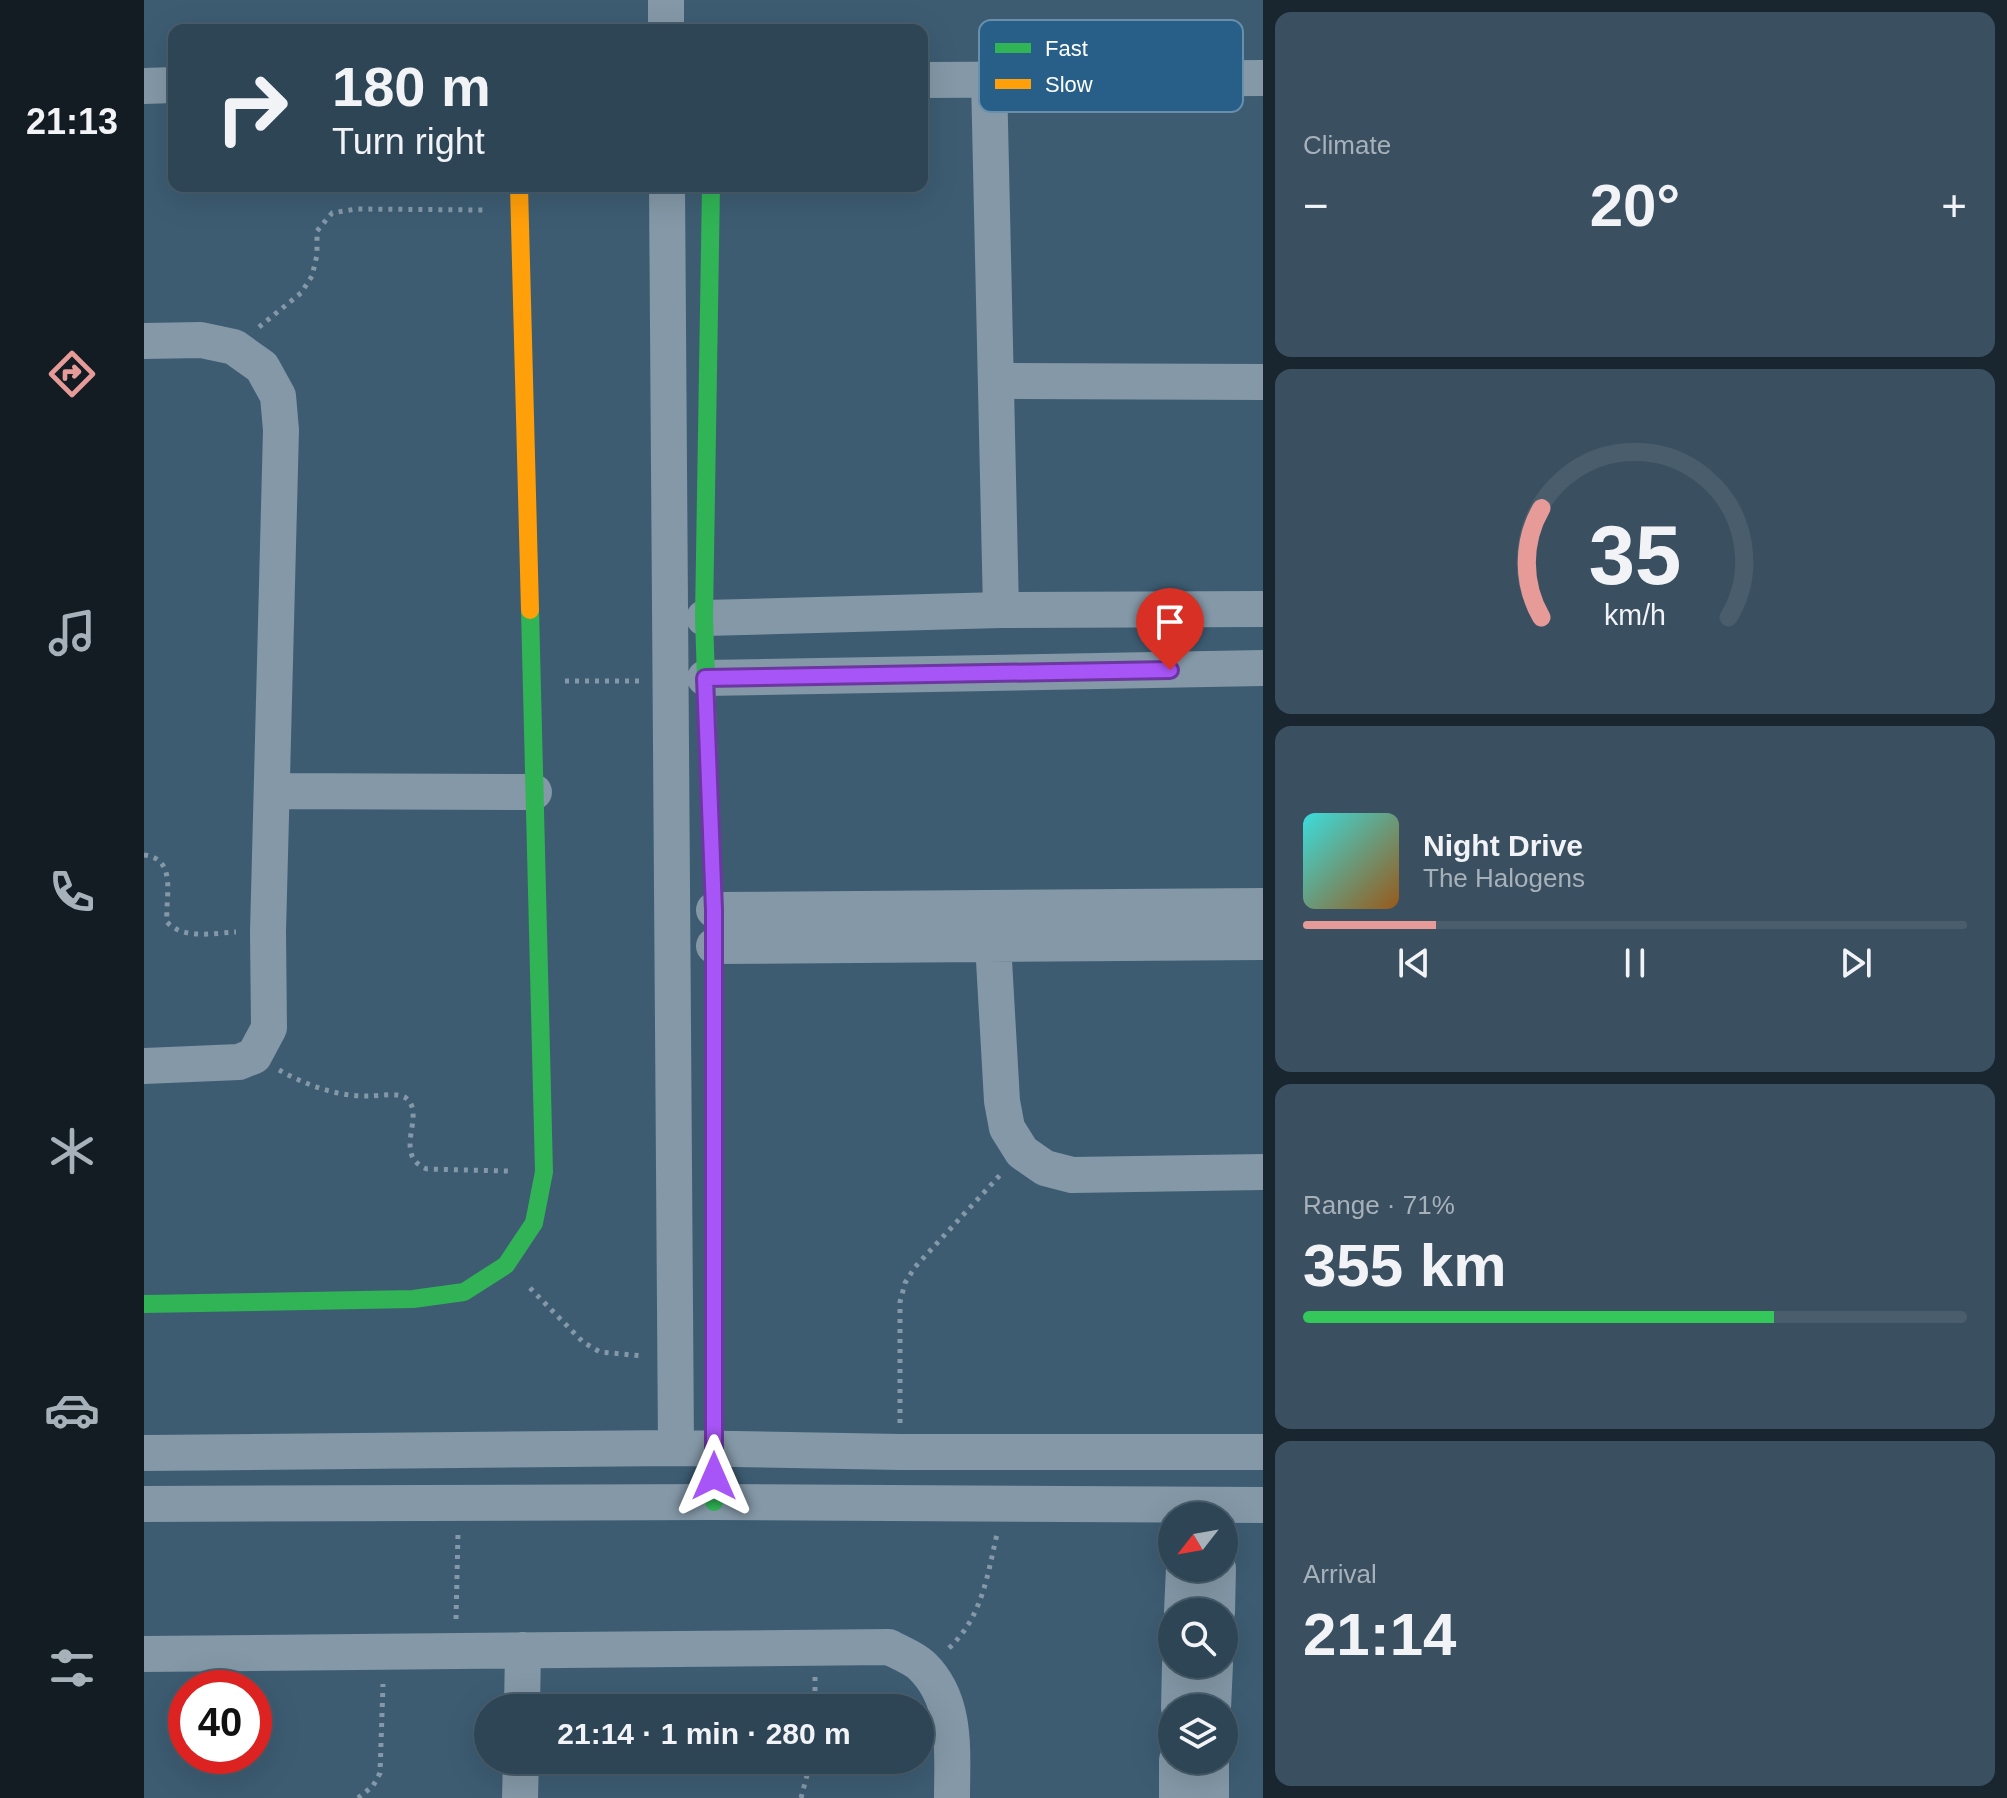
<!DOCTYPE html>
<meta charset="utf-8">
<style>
:root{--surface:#2e4556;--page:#3a4f60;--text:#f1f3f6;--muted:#a7b1b9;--line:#495d6c;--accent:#e69b98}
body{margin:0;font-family:Arial,sans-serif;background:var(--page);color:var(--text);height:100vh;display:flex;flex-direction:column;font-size:30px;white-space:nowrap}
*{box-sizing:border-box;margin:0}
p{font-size:26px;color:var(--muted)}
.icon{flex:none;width:44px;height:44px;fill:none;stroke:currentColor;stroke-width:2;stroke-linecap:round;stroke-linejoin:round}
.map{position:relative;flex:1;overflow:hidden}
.panel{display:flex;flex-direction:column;gap:12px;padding:12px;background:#19262f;width:744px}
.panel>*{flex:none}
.banner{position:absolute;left:24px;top:24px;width:760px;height:168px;border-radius:16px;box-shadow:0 8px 32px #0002,0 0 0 2px var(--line);background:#2e4556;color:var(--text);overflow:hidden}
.needle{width:52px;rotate:239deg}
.tools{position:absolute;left:1014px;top:1502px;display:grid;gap:16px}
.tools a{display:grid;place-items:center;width:80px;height:80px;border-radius:50%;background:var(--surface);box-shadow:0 8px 32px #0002,0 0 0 2px var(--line);font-size:40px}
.speed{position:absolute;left:24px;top:1670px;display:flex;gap:16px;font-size:40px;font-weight:700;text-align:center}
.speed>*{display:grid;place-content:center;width:104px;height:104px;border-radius:50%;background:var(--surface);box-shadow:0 8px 32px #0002,0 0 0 2px var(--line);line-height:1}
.speed .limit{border:12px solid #d22;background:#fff;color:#111}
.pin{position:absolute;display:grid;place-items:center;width:68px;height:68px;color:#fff;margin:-82px -34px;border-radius:50% 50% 50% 0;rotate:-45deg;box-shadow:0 0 8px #0007}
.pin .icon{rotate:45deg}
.me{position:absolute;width:88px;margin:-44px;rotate:0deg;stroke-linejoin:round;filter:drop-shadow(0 0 6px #0008)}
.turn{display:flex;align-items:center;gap:28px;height:168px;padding:0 32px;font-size:36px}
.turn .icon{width:104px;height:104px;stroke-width:2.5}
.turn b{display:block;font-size:56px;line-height:68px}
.big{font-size:60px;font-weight:600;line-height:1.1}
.panel .tile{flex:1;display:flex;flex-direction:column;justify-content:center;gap:12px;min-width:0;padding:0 28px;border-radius:16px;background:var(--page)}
.panel .dial{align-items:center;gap:0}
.dial svg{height:208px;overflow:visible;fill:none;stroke:var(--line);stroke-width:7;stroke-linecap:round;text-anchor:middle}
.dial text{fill:var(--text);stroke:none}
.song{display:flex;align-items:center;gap:24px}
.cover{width:96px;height:96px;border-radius:12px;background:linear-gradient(135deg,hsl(180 70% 55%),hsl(30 70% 35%))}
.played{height:8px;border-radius:4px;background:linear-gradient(90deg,var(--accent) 20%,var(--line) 20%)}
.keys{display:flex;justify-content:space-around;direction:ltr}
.heat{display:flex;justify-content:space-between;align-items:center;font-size:44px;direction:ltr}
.charge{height:12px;border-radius:6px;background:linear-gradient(90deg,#34c759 71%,var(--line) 0)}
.trip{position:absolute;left:330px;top:1694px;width:460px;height:80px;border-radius:40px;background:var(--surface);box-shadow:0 8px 32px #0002,0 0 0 2px var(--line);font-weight:600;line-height:80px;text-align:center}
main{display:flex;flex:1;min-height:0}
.tabs{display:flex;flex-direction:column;width:144px;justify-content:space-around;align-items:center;background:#121c22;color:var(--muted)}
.tabs .icon{width:56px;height:56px}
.tabs .on{color:var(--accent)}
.tabs b{font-size:36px;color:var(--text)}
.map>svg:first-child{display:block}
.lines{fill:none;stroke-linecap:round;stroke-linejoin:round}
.path{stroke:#8498a7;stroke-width:5;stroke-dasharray:4 6;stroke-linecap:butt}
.street{stroke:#8498a7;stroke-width:36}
.fast{stroke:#30b455;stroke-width:18}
.slow{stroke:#ff9f0a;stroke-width:18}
.route-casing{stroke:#6d37a1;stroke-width:20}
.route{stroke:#a855f7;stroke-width:14}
.key{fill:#275f88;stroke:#688fac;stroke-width:2}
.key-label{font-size:22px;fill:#fff}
</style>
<main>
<nav class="tabs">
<b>21:13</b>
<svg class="icon on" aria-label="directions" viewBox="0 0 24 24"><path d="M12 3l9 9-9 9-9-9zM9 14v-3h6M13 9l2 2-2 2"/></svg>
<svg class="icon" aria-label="music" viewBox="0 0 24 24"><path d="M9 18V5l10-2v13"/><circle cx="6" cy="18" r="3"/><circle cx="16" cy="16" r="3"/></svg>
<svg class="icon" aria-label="phone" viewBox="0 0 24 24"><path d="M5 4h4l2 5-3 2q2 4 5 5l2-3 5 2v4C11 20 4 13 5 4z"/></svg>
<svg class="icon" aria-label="climate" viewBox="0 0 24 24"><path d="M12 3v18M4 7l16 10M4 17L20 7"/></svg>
<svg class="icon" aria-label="car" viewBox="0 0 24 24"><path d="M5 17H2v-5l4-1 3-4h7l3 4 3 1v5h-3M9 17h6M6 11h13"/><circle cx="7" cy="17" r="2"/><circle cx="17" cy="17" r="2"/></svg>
<svg class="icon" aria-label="filters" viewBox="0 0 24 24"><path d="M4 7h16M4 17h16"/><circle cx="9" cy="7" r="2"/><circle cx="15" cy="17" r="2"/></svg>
</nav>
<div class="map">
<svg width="1119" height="1798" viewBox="0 0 1119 1798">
<rect width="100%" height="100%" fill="#3d5c72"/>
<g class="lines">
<path class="path" d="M115,327L157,293L168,276L173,255V231L188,213L212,209L339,210
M421,681H495
M0,855C34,859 21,897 23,922C39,940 70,933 92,932
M135,1070C162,1085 194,1097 225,1096C235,1096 253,1092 262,1098C283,1115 247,1155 283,1169L364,1171
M386,1288L439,1342L456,1352L499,1356
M756,1423V1302L761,1283L771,1267L857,1174
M312,1619L314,1533
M805,1648C838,1617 843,1577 853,1534
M671,1677V1708
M214,1798L229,1786L236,1773L239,1684
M657,1798L667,1760"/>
<path class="street" d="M522,0V30
M845,79L857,610
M778,80L1119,78
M0,86L30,85
M523,186L532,1448
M0,341L57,340L90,347L118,367L134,396L137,430L124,932L125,1028L110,1056L95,1062L0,1066
M853,381L1119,382
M560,618L857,610L1119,609
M561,678L1119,668
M128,791L390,792
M570,910L1119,906
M849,943L858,1101L863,1128L878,1152L901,1168L928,1175L1119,1172
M570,946L1119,942
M0,1453L532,1448L756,1452H1119
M0,1504L570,1502L1119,1505
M1038,1612L1040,1568
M1073,1612L1074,1568
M0,1654L745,1647C756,1653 770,1658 778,1666C814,1701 808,1752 808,1798
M378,1708L379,1650
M1035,1708L1036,1664
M1069,1708L1071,1664
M376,1798L377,1760
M1033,1798V1760
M1067,1798V1760"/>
<path class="fast" d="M567,186L560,618L570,919
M570,1187V1502
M0,1304L269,1299L320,1292L362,1265L390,1223L400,1172L386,610"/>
<path class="slow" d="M375,186L386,610
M570,919V1187"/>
</g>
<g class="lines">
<g class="route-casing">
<path id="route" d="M570,1476V910L561,678L1026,670"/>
</g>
<use href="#route" class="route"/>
</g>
<rect x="835" y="20" width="264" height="92" rx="12" class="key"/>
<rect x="851" y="43" width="36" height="10" fill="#30b455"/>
<rect x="851" y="79" width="36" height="10" fill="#ff9f0a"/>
<g class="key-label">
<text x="901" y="56">Fast</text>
<text x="901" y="92">Slow</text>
</g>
</svg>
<div class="tools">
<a><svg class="needle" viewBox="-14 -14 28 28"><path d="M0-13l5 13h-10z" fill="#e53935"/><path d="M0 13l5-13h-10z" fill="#a7b1b9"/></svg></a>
<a><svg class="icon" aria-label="search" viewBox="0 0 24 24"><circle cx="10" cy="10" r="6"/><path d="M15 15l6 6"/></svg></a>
<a><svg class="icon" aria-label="layers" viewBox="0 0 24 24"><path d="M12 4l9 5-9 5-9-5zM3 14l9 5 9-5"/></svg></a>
</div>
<div class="speed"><div class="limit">40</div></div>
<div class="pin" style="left:1026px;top:670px;background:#d93025"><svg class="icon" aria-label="arrive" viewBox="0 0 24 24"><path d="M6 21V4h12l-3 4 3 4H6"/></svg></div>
<svg class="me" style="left:570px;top:1476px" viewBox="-20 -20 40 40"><path d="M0-17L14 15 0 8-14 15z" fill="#a855f7" stroke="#fff" stroke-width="4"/></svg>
<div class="trip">21:14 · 1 min · 280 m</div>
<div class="banner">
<div class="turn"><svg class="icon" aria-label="right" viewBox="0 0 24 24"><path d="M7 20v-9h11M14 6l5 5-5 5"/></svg><div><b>180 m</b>Turn right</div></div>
</div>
</div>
<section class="panel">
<div class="tile"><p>Climate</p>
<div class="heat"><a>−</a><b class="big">20°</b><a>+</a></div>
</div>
<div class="tile dial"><svg viewBox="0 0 100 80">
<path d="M14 69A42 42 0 1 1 86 69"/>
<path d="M14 69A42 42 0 0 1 14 27" stroke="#e69b98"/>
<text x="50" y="56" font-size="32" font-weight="700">35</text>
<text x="50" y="72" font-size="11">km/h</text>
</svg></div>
<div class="tile">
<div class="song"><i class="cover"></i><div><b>Night Drive</b><p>The Halogens</p></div></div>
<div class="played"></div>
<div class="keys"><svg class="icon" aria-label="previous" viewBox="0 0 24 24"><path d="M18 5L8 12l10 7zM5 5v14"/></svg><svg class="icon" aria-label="pause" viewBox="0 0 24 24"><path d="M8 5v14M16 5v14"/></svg><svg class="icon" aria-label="next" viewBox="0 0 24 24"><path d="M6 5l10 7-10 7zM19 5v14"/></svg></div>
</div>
<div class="tile"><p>Range · 71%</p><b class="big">355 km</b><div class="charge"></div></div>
<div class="tile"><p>Arrival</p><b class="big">21:14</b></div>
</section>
</main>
